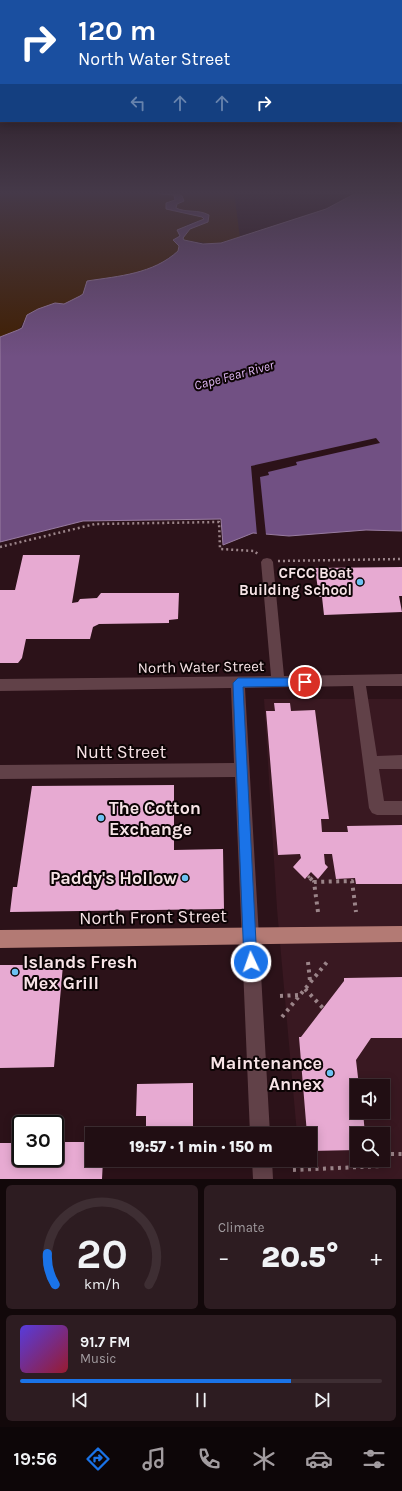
<!DOCTYPE html>
<meta charset="utf-8">
<style>
:root{--surface:#210e13;--page:#2d1c21;--text:#f1f3f6;--muted:#a29ca0;--line:#3e2e33;--accent:#1a73e8}
body{margin:0;font-family:Karla,sans-serif;background:var(--page);color:var(--text);height:100vh;display:flex;flex-direction:column;font-size:15px;white-space:nowrap}
*{box-sizing:border-box;margin:0}
p{font-size:13px;color:var(--muted)}
.icon{flex:none;width:22px;height:22px;fill:none;stroke:currentColor;stroke-width:2;stroke-linecap:round;stroke-linejoin:round}
.map{position:relative;height:1179px;overflow:hidden}
.drawer{display:flex;flex-direction:column;gap:6px;padding:6px;background:#12080a;flex:1}
.drawer>*{flex:none}
.hud{position:absolute;left:0px;top:0px;width:402px;height:122px;box-shadow:0 2px 10px #0003,0 0 0 1px var(--line);background:#1a4fa0;color:#fff;overflow:hidden}
.controls{position:absolute;left:350px;top:1079px;display:grid;gap:8px}
.controls a{display:grid;place-items:center;width:40px;height:40px;border-radius:0px;background:var(--surface);box-shadow:0 2px 10px #0003,0 0 0 1px var(--line);font-size:20px}
.speed{position:absolute;left:12px;top:1115px;display:flex;gap:8px;font-size:20px;font-weight:700;text-align:center}
.speed>*{display:grid;place-content:center;width:52px;height:52px;border-radius:50%;background:var(--surface);box-shadow:0 2px 10px #0003,0 0 0 1px var(--line);line-height:1}
.speed .limit{border:2px solid #111;border-radius:6px;background:#fff;color:#111}
.pin{position:absolute;display:grid;place-items:center;width:34px;height:34px;color:#fff;margin:-17px;border:2px solid #fff;border-radius:50%;box-shadow:0 1px 4px #0007}
.me{position:absolute;width:44px;margin:-22px;rotate:357deg;stroke-linejoin:round;filter:drop-shadow(0 0 3px #0008)}
.turn{display:flex;align-items:center;gap:14px;height:84px;padding:0 12px;font-size:18px}
.turn .icon{width:52px;height:52px;stroke-width:2.5}
.turn b{display:block;font-size:28px;line-height:34px}
.lanes{display:flex;align-items:center;height:38px;padding:0 12px;background:#0003;justify-content:center;gap:20px;direction:ltr}
.lanes .off{opacity:.35}
.big{font-size:30px;font-weight:800;line-height:1.1}
.drawer .widget{flex:1;display:flex;flex-direction:column;justify-content:center;gap:6px;min-width:0;padding:0 14px;border-radius:6px;background:var(--page)}
.drawer .dial{align-items:center;gap:0}
.dial svg{height:104px;overflow:visible;fill:none;stroke:var(--line);stroke-width:7;stroke-linecap:round;text-anchor:middle}
.dial text{fill:var(--text);stroke:none}
.song{display:flex;align-items:center;gap:12px}
.cover{width:48px;height:48px;border-radius:6px;background:linear-gradient(135deg,hsl(250 70% 55%),hsl(350 70% 35%))}
.played{height:4px;border-radius:2px;background:linear-gradient(90deg,var(--accent) 75%,var(--line) 75%)}
.keys{display:flex;justify-content:space-around;direction:ltr}
.heat{display:flex;justify-content:space-between;align-items:center;font-size:22px;direction:ltr}
.drawer .tiles{flex:1;display:grid;gap:6px;grid-template-columns:1fr 1fr}
.widget:last-child{grid-column:span 2}
.trip{position:absolute;left:85px;top:1127px;width:232px;height:40px;border-radius:0px;background:var(--surface);box-shadow:0 2px 10px #0003,0 0 0 1px var(--line);font-weight:800;line-height:40px;text-align:center}
.menu{display:flex;height:64px;justify-content:space-around;align-items:center;background:#0d0608;color:var(--muted)}
.menu .icon{width:28px;height:28px}
.menu .active{color:var(--accent)}
.menu b{font-size:18px;color:var(--text)}
.map>svg:first-child{display:block}
.built{fill:#391821;fill-rule:evenodd}
.green{fill:#401e00}
.water{fill:#715083;stroke:#997ca1}
.pier{fill:#2c1219}
.building{fill:#e7aad2}
.lines{fill:none;stroke-linecap:round;stroke-linejoin:round}
.path-far2{stroke:#9b8489;stroke-width:2.5;stroke-dasharray:2 3;stroke-linecap:butt}
.path-far1{stroke:#9b8489;stroke-width:3;stroke-dasharray:2.5 3.5;stroke-linecap:butt}
.path{stroke:#9b8489;stroke-width:4;stroke-dasharray:3 4.5;stroke-linecap:butt}
.minor{fill:#614148;fill-rule:evenodd}
.major{fill:#b37a74;fill-rule:evenodd}
.route{fill:#1a73e8;stroke:#114b97}
.poi-dot{fill:#6dc2f3;stroke:#0d0405;stroke-width:1.5}
.labels{text-anchor:middle;dominant-baseline:central;stroke-width:4;stroke-linejoin:round;paint-order:stroke}
.far-water-label{font-size:13px;font-style:italic;fill:#dfb7f5;stroke:#0d0405}
.poi-label{font-size:15px;font-weight:bold;fill:#f7e3e6;stroke:#0d0405;text-anchor:end}
.street-label{font-size:15px;fill:#f7e3e6;stroke:#0d0405}
.near-street-label{font-size:18px;fill:#f7e3e6;stroke:#0d0405}
.near-poi-label{font-size:18px;font-weight:bold;fill:#f7e3e6;stroke:#0d0405;text-anchor:start}
</style>
<div class="map">
<svg width="402" height="1179" viewBox="0 0 402 1179">
<rect width="100%" height="100%" fill="#2c1219"/>
<path class="built" d="M264,699H402V1179H300L299,1160H310V1134H297L277,909ZM357,1086H383V1112H357ZM357,1134H383V1160H357Z"/>
<path class="green" d="M0,192H126L112,196L128,192L171,194L176,198L166,203V209L202,217L204,219C197,222 189,222 183,228C178,232 179,237 174,241L179,246L178,251L157,266L127,276L106,278L85,286L83,294C76,300 66,306 56,303L23,322C20,333 10,334 0,337Z
M174,192H234L240,238L213,244L184,240C182,227 199,226 208,222L197,211L180,210L175,208L176,204L183,202L177,193Z"/>
<path class="water" d="M140,192H174L182,196L184,201L177,204L176,208C186,213 198,209 209,215L208,222L190,229L183,238L184,240L203,244L221,243L326,209L358,192H402V531L366,530L289,536L253,533L223,545L221,519L83,521L0,542V337L18,330L22,328L27,315L38,309L55,303L64,304L80,296L83,294L87,281C119,276 153,274 178,251L179,246L173,240L180,236L177,230L204,219L202,217L166,209V203L175,200L174,195Z"/>
<path class="pier" d="M376,438L380,443L296,462L297,465L268,472L269,475L260,477L266,535H257L251,466Z"/>
<path class="building" d="M23,555H80L72,603L78,602L80,599L97,598L101,593H179L178,619L169,620V623L99,624L93,627L90,639H26L22,658L18,663H0V590H15Z
M402,567V596H399L402,612L324,615L322,597H319L315,568Z
M274,703H290L291,711L315,710L329,819H321L322,832H348L347,826L402,825V884H356L355,878L336,879L332,854H324L325,864L328,867L318,879L311,872L305,879L293,867L301,858L300,854L278,855L266,711H275Z
M174,785V850L223,849L224,909L10,912L13,887H17L32,786Z
M0,965H63L54,1067L0,1068Z
M402,977V1038H371L356,1060L359,1086H357V1112H363L365,1134H357V1150L310,1151V1134H307L299,1037H301L344,981V978Z
M193,1083V1134H171V1129L146,1130V1116H136L137,1084Z
M55,1142H92V1160H103L102,1179H0V1143H21V1158H55Z"/>
<g class="lines">
<path class="path-far2" d="M0,547L95,524L219,522L220,549L254,551L259,555
M278,561L402,559"/>
<path class="path-far1" d="M308,876L311,879"/>
<path class="path" d="M310,878L314,882
M318,912L314,882L352,881L356,912
M308,962L310,981
M305,989L323,1008
M280,996L299,995
M282,1017L327,962
M293,1170L382,1166L389,1154H402"/>
<path class="minor" d="M267,558L271,559L273,562L284,676L402,674V686H366L377,756L402,755V769H379L384,801H402V815H377L372,813L369,808L353,686L245,688L270,1134H250L235,777L0,779V765L234,763L231,688L0,691V679L271,676L261,562L263,559Z
M252,1160H272L273,1179H253Z"/>
<path class="major" d="M402,926V942L0,948V930Z"/>
</g>
<linearGradient id="sky" x2="0" y2="1"><stop stop-color="#180a0e"/><stop offset="0.54" stop-color="#453949"/><stop offset="1" stop-color="#453949" stop-opacity="0"/></linearGradient>
<rect width="402" height="357" fill="url(#sky)"/>
<path class="route" d="M238,678H305L310,682L305,686L243,687L257,962L255,967L251,969L246,967L244,962L233,683Z"/>
<g class="poi-dot">
<circle cx="360" cy="582" r="4"/>
<circle cx="101" cy="818" r="4"/>
<circle cx="185" cy="878" r="4"/>
<circle cx="15" cy="972" r="4"/>
<circle cx="330" cy="1073" r="4"/>
</g>
<g class="labels">
<g class="far-water-label">
<text transform="translate(234 375) rotate(-15)">Cape Fear River</text>
</g>
<g class="poi-label">
<text x="352" y="573">CFCC Boat<tspan x="352" dy="17">Building School</tspan></text>
</g>
<g class="street-label">
<text transform="translate(201 667) rotate(-1)">North Water Street</text>
</g>
<g class="near-street-label">
<text x="121" y="752">Nutt Street</text>
<text transform="translate(153 917) rotate(-1)">North Front Street</text>
</g>
<g class="near-poi-label">
<text x="109" y="808">The Cotton<tspan x="109" dy="21">Exchange</tspan></text>
<text x="177" y="878" text-anchor="end">Paddy's Hollow</text>
<text x="23" y="962">Islands Fresh<tspan x="23" dy="21">Mex Grill</tspan></text>
<text x="322" y="1063" text-anchor="end">Maintenance<tspan x="322" dy="21">Annex</tspan></text>
</g>
</g>
</svg>
<div class="controls">
<a><svg class="icon" aria-label="sound" viewBox="0 0 24 24"><path d="M4 9h4l5-4v14l-5-4H4zM17 9q2 3 0 6"/></svg></a>
<a><svg class="icon" aria-label="search" viewBox="0 0 24 24"><circle cx="10" cy="10" r="6"/><path d="M15 15l6 6"/></svg></a>
</div>
<div class="speed"><div class="limit">30</div></div>
<div class="pin" style="left:305px;top:682px;background:#d93025"><svg class="icon" aria-label="arrive" viewBox="0 0 24 24"><path d="M6 21V4h12l-3 4 3 4H6"/></svg></div>
<svg class="me" style="left:251px;top:962px" viewBox="-20 -20 40 40"><circle r="17" fill="#1a73e8" stroke="#fff" stroke-width="3"/><path d="M0-11L8 9 0 5-8 9z" fill="#fff"/></svg>
<div class="trip">19:57 · 1 min · 150 m</div>
<div class="hud">
<div class="turn"><svg class="icon" aria-label="right" viewBox="0 0 24 24"><path d="M7 20v-9h11M14 6l5 5-5 5"/></svg><div><b>120 m</b>North Water Street</div></div>
<div class="lanes"><svg class="icon off" aria-label="left" viewBox="0 0 24 24"><path d="M17 20v-9H6M10 6l-5 5 5 5"/></svg><svg class="icon off" aria-label="ahead" viewBox="0 0 24 24"><path d="M12 20V5M6 11l6-6 6 6"/></svg><svg class="icon off" aria-label="ahead" viewBox="0 0 24 24"><path d="M12 20V5M6 11l6-6 6 6"/></svg><svg class="icon" aria-label="right" viewBox="0 0 24 24"><path d="M7 20v-9h11M14 6l5 5-5 5"/></svg></div>
</div>
</div>
<section class="drawer">
<div class="tiles">
<div class="widget dial"><svg viewBox="0 0 100 80">
<path d="M14 69A42 42 0 1 1 86 69"/>
<path d="M14 69A42 42 0 0 1 8 45" stroke="#1a73e8"/>
<text x="50" y="56" font-size="32" font-weight="700">20</text>
<text x="50" y="72" font-size="11">km/h</text>
</svg></div>
<div class="widget"><p>Climate</p>
<div class="heat"><a>−</a><b class="big">20.5°</b><a>+</a></div>
</div>
<div class="widget">
<div class="song"><i class="cover"></i><div><b>91.7 FM</b><p>Music</p></div></div>
<div class="played"></div>
<div class="keys"><svg class="icon" aria-label="previous" viewBox="0 0 24 24"><path d="M18 5L8 12l10 7zM5 5v14"/></svg><svg class="icon" aria-label="pause" viewBox="0 0 24 24"><path d="M8 5v14M16 5v14"/></svg><svg class="icon" aria-label="next" viewBox="0 0 24 24"><path d="M6 5l10 7-10 7zM19 5v14"/></svg></div>
</div>
</div>
</section>
<nav class="menu">
<b>19:56</b>
<svg class="icon active" aria-label="directions" viewBox="0 0 24 24"><path d="M12 3l9 9-9 9-9-9zM9 14v-3h6M13 9l2 2-2 2"/></svg>
<svg class="icon" aria-label="music" viewBox="0 0 24 24"><path d="M9 18V5l10-2v13"/><circle cx="6" cy="18" r="3"/><circle cx="16" cy="16" r="3"/></svg>
<svg class="icon" aria-label="phone" viewBox="0 0 24 24"><path d="M5 4h4l2 5-3 2q2 4 5 5l2-3 5 2v4C11 20 4 13 5 4z"/></svg>
<svg class="icon" aria-label="climate" viewBox="0 0 24 24"><path d="M12 3v18M4 7l16 10M4 17L20 7"/></svg>
<svg class="icon" aria-label="car" viewBox="0 0 24 24"><path d="M5 17H2v-5l4-1 3-4h7l3 4 3 1v5h-3M9 17h6M6 11h13"/><circle cx="7" cy="17" r="2"/><circle cx="17" cy="17" r="2"/></svg>
<svg class="icon" aria-label="filters" viewBox="0 0 24 24"><path d="M4 7h16M4 17h16"/><circle cx="9" cy="7" r="2"/><circle cx="15" cy="17" r="2"/></svg>
</nav>
